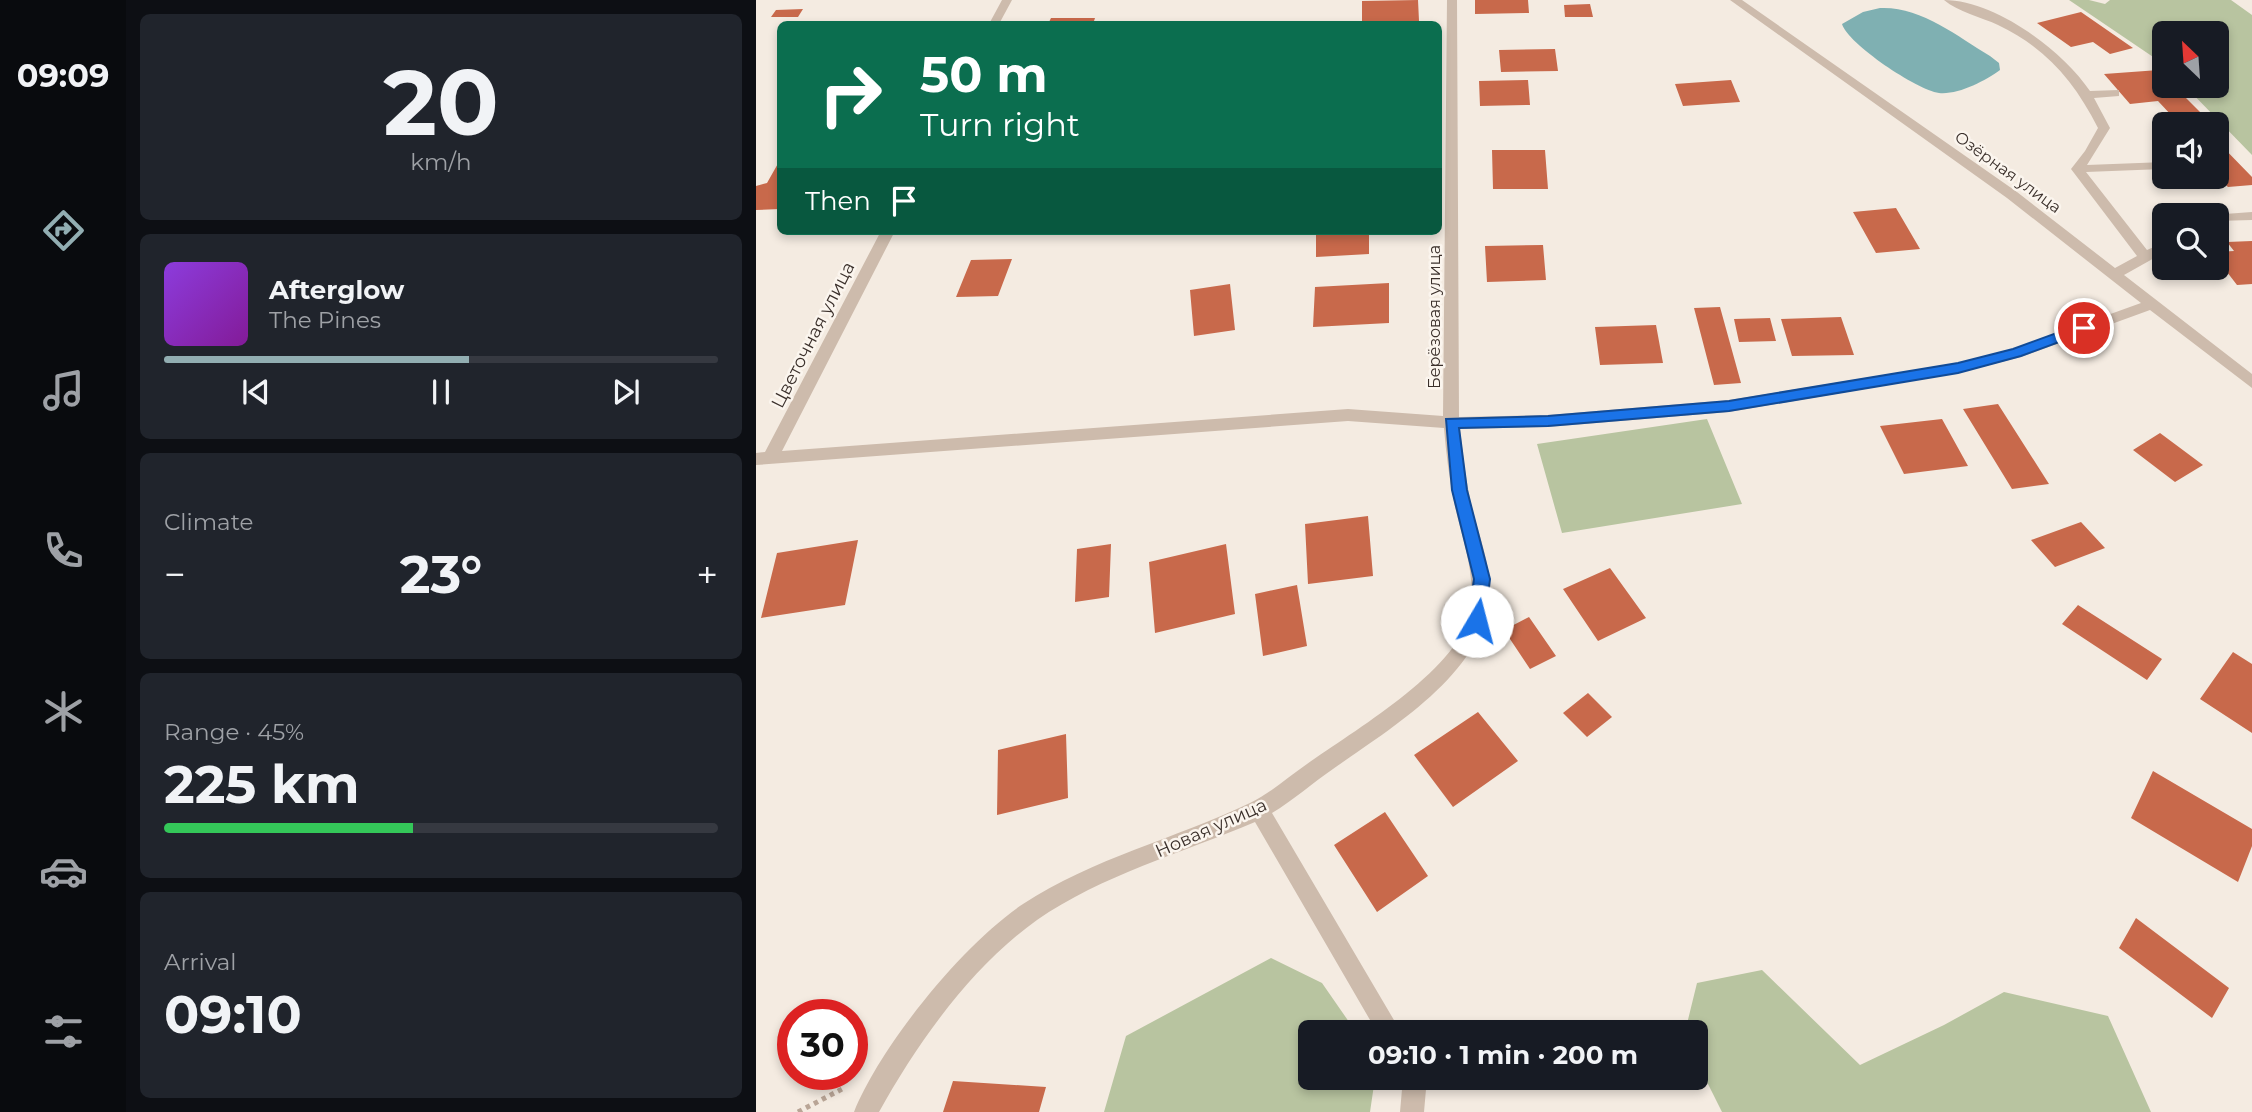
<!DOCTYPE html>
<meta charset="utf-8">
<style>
:root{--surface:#171b24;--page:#20242c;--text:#f1f3f6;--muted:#9ea1a6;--line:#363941;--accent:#92aeb2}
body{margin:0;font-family:Montserrat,sans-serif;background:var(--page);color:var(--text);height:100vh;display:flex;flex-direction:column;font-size:26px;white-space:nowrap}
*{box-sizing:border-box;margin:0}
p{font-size:23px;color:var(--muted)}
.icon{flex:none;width:38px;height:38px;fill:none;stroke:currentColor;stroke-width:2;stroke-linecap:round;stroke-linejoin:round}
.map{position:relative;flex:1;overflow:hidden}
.side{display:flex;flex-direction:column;gap:14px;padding:14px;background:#0d0f14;width:630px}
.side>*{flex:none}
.guide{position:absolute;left:21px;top:21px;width:665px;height:214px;border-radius:10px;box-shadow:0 4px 10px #0003;background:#0b6e4f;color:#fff;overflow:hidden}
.needle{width:46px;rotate:335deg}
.tools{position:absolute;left:1396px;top:21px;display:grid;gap:14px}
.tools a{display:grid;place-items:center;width:77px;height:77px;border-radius:10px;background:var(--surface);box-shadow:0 4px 10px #0003;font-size:35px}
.speed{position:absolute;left:21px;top:999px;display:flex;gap:14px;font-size:35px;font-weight:700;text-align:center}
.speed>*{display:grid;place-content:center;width:91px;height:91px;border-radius:50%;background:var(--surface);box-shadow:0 4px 10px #0003;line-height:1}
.speed .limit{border:10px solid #d22;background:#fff;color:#111}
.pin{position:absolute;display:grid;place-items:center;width:60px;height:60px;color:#fff;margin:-30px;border:4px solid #fff;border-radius:50%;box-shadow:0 2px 7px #0007}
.me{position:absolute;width:77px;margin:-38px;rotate:8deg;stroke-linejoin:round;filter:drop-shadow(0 0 5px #0008)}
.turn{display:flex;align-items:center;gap:24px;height:147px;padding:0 28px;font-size:32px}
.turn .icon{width:91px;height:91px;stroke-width:2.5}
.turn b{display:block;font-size:49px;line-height:60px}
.then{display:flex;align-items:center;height:66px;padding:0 28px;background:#0003;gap:14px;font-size:26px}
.big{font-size:52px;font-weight:700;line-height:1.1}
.side .tile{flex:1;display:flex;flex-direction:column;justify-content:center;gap:10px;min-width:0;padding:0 24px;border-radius:10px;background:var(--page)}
.side .dial{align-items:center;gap:0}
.dial b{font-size:91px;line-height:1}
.song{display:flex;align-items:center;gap:21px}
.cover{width:84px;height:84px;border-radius:10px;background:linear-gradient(135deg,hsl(270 70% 55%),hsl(290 70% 35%))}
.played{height:7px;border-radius:4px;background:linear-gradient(90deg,var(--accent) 55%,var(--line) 55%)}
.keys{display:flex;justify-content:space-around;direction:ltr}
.heat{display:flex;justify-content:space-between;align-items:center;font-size:38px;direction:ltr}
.charge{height:10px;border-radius:5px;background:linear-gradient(90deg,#34c759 45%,var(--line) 0)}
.trip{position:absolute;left:542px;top:1020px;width:410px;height:70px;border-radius:10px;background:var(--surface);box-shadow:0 4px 10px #0003;font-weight:700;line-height:70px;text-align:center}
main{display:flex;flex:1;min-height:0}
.tabs{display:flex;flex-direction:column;width:126px;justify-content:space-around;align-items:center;background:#090b0e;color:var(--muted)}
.tabs .icon{width:49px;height:49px}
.tabs .active{color:var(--accent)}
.tabs b{font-size:32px;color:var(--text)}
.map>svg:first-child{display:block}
.green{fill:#b8c4a0}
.water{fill:#7fb0b2}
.building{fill:#c8694b}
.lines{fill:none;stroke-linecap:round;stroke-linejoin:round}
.path{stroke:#b9a596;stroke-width:5;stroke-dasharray:4.5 4.5;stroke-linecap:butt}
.minor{fill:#cdbbac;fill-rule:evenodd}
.route{fill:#1a73e8;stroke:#114b97;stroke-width:2}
.labels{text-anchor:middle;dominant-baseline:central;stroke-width:5;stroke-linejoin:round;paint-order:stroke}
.far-street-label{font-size:16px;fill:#3b302b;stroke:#fbf5ee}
.street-label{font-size:18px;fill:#3b302b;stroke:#fbf5ee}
</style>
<main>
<nav class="tabs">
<b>09:09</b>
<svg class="icon active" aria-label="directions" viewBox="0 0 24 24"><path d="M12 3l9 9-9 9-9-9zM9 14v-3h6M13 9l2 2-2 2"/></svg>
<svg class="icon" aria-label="music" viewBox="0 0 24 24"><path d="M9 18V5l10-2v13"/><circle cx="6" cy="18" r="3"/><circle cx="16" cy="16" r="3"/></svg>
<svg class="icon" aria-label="phone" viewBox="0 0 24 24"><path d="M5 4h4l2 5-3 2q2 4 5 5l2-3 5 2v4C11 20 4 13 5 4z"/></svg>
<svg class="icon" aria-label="climate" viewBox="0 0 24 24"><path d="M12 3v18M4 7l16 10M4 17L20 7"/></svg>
<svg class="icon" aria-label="car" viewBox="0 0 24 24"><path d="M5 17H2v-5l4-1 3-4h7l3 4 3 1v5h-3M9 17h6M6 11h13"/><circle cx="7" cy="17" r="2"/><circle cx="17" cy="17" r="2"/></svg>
<svg class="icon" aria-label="filters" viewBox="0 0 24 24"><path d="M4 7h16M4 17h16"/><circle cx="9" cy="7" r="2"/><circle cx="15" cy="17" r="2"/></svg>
</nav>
<section class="side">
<div class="tile dial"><b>20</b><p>km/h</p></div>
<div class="tile">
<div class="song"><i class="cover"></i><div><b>Afterglow</b><p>The Pines</p></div></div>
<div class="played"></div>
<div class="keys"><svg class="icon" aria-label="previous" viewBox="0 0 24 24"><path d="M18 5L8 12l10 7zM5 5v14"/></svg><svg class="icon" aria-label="pause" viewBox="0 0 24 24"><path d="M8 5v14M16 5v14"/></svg><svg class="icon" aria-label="next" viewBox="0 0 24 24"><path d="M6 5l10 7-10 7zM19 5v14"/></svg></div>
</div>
<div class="tile"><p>Climate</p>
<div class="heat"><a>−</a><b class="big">23°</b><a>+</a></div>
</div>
<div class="tile"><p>Range · 45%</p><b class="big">225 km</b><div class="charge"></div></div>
<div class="tile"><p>Arrival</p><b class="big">09:10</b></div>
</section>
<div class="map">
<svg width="1496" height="1112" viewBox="0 0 1496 1112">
<rect width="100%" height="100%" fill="#f4ebe1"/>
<path class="green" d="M1313,0H1333L1349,4L1354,0H1475L1496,15V155L1429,86H1461V33H1409V65Z
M951,419L986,504L806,533L781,444Z
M515,958L566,983L600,1032H555V1078H619L614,1112H348L370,1036Z
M1006,970L1104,1065L1188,1025L1248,992L1352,1016L1395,1112H966L940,1060V1032H929L941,983Z"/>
<path class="water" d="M1124,8C1164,6 1201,36 1234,56L1243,63L1244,70C1229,81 1202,95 1183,93C1161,90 1092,44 1086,24L1107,12Z"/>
<path class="building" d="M662,0L663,21L606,23V1Z
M719,0H772L773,13L719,14Z
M834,4L837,17H809L808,5Z
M47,9L42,17H15L20,10Z
M1325,12L1377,48L1354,54L1337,42L1315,47L1281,23Z
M295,18H339L337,24H292Z
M799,49L802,71L745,72L743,50Z
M1403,70L1409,76V86H1418L1445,113L1416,116L1402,101L1374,104L1348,74Z
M772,80L774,105L724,106L723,81Z
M975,80L984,102L927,106L919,84Z
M1461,141L1496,177V185L1472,187L1461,176Z
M736,150H789L792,189H737Z
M24,160V209L0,210V186L11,183Z
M1140,208L1164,249L1120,253L1097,212Z
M560,231H613V254L560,257Z
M1496,241V284L1481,285L1461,259V252L1478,251L1471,242Z
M787,245L790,280L731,282L729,246Z
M256,259L242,296L200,297L215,260Z
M633,283V323L557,327L559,287Z
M474,284L479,330L438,336L434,290Z
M964,307L985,383L958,385L938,308Z
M1085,317L1098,355L1036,356L1025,319Z
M1014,318L1020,341L983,342L978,319Z
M900,325L907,363L844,365L839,327Z
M1242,404L1293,484L1256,489L1207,409Z
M1186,419L1212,466L1148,474L1124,426Z
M1404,433L1447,465L1419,482L1377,450Z
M612,516L617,576L552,584L549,524Z
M1325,522L1349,548L1299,567L1275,540Z
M102,540L89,605L5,618L21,553Z
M355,544L353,597L319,602L321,549Z
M470,544L479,614L399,633L393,562Z
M854,568L890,618L842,641L807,589Z
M541,585L551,646L507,656L499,594Z
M1322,605L1406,659L1391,680L1306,624Z
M773,617L800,656L774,669L748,630Z
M1477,652L1496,664V733L1444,699Z
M832,693L856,717L831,737L807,713Z
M722,712L762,761L697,807L658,755Z
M310,734L312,798L241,815L242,750Z
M1397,771L1496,829V846L1482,882L1375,818Z
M629,812L672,876L621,912L578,845Z
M1380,918L1473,988L1456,1018L1363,948Z
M197,1081L290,1087L283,1112H187Z"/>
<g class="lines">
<path class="path" d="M42,1112L88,1088"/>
<path class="minor" d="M246,0H256L243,24H233Z
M691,0H701L703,417L792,415L973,400L1202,363L1257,349L1385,303L1251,198L974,0H986L1261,192L1359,268L1381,256L1315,169L1329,151L1342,128C1318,81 1290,48 1242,25C1225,17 1202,12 1188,0C1239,0 1306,50 1334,91L1363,90V96L1338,98L1354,128L1331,165L1409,162L1407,169L1330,172L1391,250L1409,242V252L1368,275L1496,374V388L1394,310L1265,357L1202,373L973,412L792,427L704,429C707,455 710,482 716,508C723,535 734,563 734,591C732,671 635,728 577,769C556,783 538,800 516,813L645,1032H621L499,822C426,853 346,875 281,920C215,967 162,1042 123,1112H98C125,1045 207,944 267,904C337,858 419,839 494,803C515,793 532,777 551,764C596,732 700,671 713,616C722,577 706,540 698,502C693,477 690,453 688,428L592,421L0,465V453L9,452L125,231H139L26,451L592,409L687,416Z
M1496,212V220L1461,221V215H1455Z
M647,1078H671L668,1112H644Z"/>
</g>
<path class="route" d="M1328,323L1333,325V331L1265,356L1202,373L973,411L792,426L703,428L711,490L734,579L729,621L721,628L715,626L712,621L718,579L696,490L690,419L792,416L973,401L1202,363L1257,349Z"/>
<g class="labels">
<g class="far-street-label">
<text transform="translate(1252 172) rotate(36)">Озёрная улица</text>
<text transform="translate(678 317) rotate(-90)">Берёзовая улица</text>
</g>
<g class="street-label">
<text transform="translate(57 335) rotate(-63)">Цветочная улица</text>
<text transform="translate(455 828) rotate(-24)">Новая улица</text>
</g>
</g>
</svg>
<div class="tools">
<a><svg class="needle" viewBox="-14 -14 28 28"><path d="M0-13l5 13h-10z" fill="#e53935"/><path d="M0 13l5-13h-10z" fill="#9ea1a6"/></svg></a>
<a><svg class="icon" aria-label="sound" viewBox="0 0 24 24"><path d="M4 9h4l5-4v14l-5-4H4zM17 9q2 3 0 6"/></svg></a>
<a><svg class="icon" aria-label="search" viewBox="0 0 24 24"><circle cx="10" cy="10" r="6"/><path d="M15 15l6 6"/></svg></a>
</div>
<div class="speed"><div class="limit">30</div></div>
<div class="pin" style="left:1328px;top:328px;background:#d93025"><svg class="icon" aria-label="arrive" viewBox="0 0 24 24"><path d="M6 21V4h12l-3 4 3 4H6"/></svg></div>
<svg class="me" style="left:721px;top:621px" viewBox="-20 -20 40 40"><circle r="19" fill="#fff"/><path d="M0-13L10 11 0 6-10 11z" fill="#1a73e8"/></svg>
<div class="trip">09:10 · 1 min · 200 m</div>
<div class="guide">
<div class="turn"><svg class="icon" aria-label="right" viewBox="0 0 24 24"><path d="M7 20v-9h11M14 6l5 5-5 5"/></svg><div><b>50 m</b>Turn right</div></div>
<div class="then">Then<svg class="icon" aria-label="arrive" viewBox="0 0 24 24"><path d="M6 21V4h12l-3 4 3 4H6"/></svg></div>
</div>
</div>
</main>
